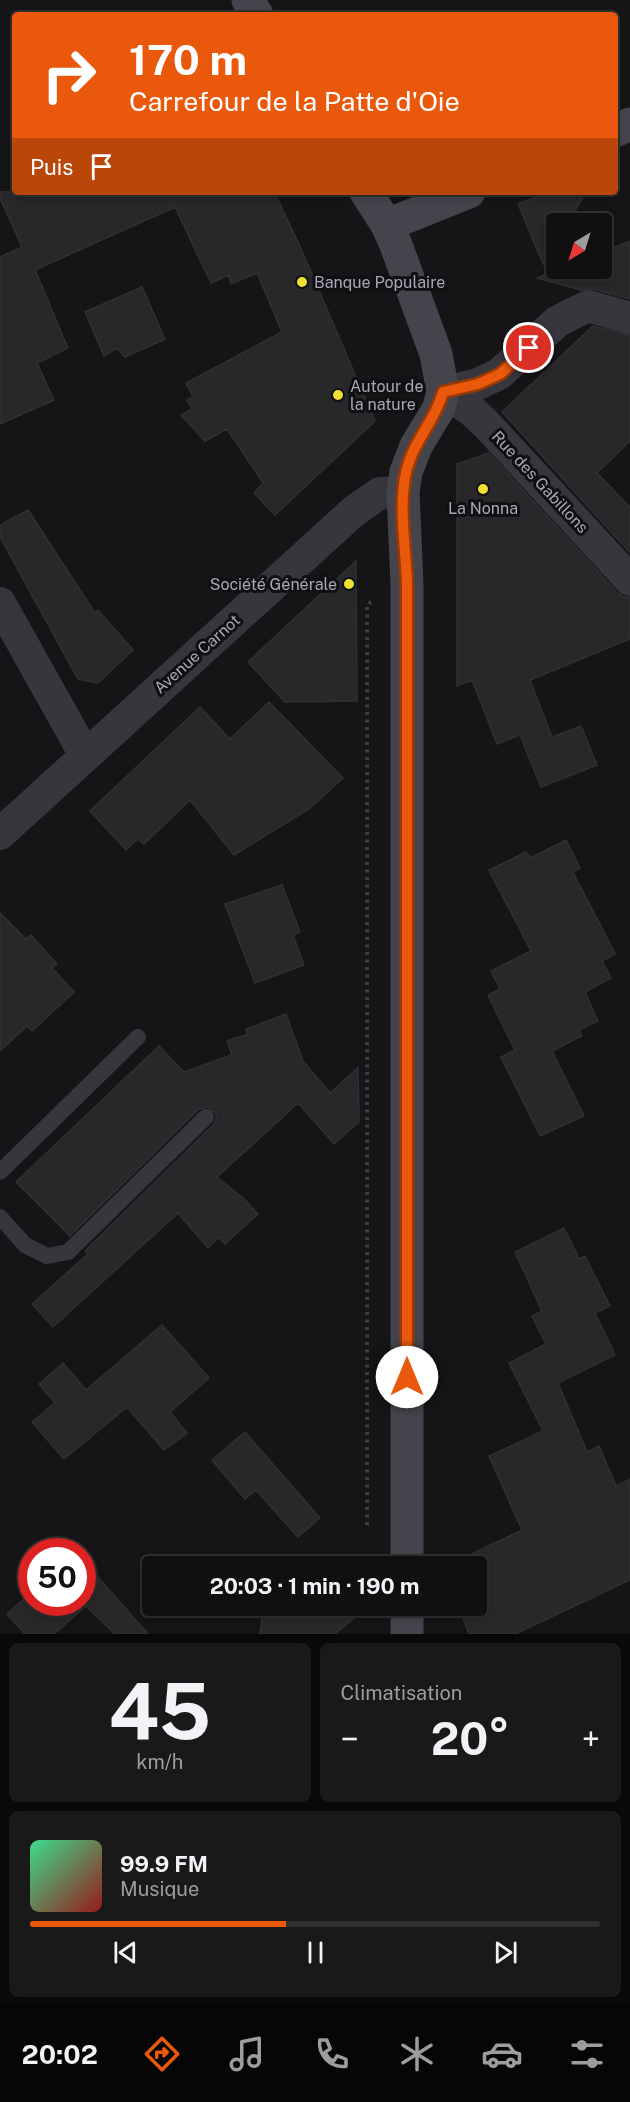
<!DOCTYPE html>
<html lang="fr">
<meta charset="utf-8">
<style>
:root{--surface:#101011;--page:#19191a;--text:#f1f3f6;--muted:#9c9d9f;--line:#303031;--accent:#ea580c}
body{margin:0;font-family:"Public Sans",sans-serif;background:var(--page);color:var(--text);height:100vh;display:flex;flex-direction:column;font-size:22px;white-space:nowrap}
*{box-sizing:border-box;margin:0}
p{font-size:20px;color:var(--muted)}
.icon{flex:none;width:33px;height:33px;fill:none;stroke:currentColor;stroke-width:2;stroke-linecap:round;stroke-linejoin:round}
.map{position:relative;height:1634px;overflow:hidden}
.panel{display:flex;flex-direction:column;gap:9px;padding:9px;background:#090909;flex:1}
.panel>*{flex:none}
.top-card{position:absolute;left:12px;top:12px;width:606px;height:183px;border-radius:6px;box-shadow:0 3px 9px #0003,0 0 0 2px var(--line);background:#ea580c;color:#fff;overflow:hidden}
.needle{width:39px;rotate:218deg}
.controls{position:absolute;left:546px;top:213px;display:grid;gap:12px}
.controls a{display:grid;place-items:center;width:66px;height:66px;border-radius:6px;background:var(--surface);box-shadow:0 3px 9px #0003,0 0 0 2px var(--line);font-size:30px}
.speed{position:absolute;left:18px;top:1538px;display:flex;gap:12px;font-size:30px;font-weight:700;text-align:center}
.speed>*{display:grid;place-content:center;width:78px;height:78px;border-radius:50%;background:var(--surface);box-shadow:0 3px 9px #0003,0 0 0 2px var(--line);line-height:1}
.speed .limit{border:9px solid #d22;background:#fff;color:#111}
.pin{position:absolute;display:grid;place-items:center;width:51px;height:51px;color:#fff;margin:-26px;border:3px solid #fff;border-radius:50%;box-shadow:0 2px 6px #0007}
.me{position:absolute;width:66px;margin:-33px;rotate:0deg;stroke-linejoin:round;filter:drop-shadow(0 0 4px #0008)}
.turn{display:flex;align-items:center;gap:21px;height:126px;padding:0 18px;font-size:27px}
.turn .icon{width:78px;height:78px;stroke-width:2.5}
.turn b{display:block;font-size:42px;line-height:51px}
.then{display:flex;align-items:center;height:57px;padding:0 18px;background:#0003;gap:12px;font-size:22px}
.big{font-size:45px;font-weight:700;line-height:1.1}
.panel .card{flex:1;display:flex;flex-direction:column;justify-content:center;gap:9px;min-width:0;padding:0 21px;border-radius:9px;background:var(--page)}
.panel .dial{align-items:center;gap:0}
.dial b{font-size:78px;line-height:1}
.song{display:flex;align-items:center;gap:18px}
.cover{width:72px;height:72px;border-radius:9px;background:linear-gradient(135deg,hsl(150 70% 55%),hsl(0 70% 35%))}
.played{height:6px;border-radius:3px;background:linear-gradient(90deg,var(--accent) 45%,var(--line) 45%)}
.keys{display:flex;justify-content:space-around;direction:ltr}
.heat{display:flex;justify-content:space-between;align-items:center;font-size:33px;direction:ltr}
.panel .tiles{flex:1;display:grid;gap:9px;grid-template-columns:1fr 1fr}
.card:last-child{grid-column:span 2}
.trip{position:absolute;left:142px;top:1556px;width:345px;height:60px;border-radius:6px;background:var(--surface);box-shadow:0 3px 9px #0003,0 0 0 2px var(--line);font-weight:700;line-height:60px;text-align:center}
.tab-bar{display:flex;height:96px;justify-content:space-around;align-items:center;background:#060607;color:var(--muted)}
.tab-bar .icon{width:42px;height:42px}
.tab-bar .selected{color:var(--accent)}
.tab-bar b{font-size:27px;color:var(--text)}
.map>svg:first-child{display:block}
.building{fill:#28282b;stroke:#302f33;stroke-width:1.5}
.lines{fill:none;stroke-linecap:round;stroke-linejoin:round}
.path{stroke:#3c3c43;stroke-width:4;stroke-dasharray:3 4.5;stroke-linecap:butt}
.service{stroke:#36363c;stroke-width:16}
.minor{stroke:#36363c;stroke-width:32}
.secondary{stroke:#44444c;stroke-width:33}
.route-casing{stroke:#983908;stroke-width:15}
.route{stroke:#ea580c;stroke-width:10}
.poi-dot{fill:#f1e032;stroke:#101012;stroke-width:2}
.labels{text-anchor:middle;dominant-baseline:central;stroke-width:6;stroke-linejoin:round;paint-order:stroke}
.poi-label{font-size:16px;fill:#a7a8b7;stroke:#101012;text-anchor:start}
.street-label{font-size:16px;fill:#a7a8b7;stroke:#101012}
</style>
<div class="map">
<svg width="630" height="1634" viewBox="0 0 630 1634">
<rect width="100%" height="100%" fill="#151517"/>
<path class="building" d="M0,192H274L299,244L375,421L275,515L254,493L263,483L227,429L205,441L181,415L192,409L187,400L193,397L186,383L282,332L257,273L231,284L229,275L211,283L175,207L35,270L68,348L37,363L54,400L0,424V257L22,247L0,198Z
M548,192H586L567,224H556V242L543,264L518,204Z
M630,241V299L593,289L581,290L537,278L560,268H602V252Z
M142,287L165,339L125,357L117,348L104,356L85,312Z
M593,326L630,335V441L597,473L630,507V553L502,412Z
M489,453L617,592L624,597H630V639L530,680L552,737L581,726L597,765L541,787L520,735L497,744L472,680L457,686V464Z
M28,510L95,613L98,610L133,650L98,683L78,679L0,537V525Z
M356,561L357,701L285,702L248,662Z
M269,702L343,778L309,809L234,855L190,800L144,844L138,839L126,850L90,811L200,707L230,739Z
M566,840L580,868L573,872L615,954L602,961L611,978L585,992L598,1021L579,1030L582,1036L552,1051L584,1116L540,1136L501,1057L515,1050L488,995L500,989L491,971L531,951L489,870L526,852L530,858Z
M282,885L300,932L293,935L304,965L255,983L225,904Z
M0,913L26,939L31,935L57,964L52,968L74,992L32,1031L27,1026L0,1051Z
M286,1014L303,1061L330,1093L358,1068L359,1122L334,1144L298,1103L217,1177L243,1198L258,1214L225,1244L219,1237L208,1248L178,1213L53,1327L32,1304L88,1254L85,1251L213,1125L216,1119V1114L208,1107L199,1109L70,1236L16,1182L159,1046L184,1072L232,1055L227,1041L248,1034L246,1029Z
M564,1228L579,1259L585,1256L610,1306L595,1313L615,1355L558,1383L587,1452L599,1446L616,1486L630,1479V1580L515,1634H469L459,1608L466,1605H477V1600L479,1599L477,1595V1566H462L459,1560L522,1530L489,1456L543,1431L509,1363L546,1344L532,1316L542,1311L515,1252Z
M162,1325L209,1378L170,1412L187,1433L164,1450L127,1407L64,1459L32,1422L55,1403L39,1384L63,1363L86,1390Z
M245,1432L320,1518L298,1537L256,1490L245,1499L212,1460Z
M82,1559L148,1634H115L86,1606L54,1634H25L7,1614L32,1592V1602H82Z
M264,1605H344L355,1617L335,1634H260Z"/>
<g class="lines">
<path class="path" d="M367,1525V604L372,602"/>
<path class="service" d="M0,1172L138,1037
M0,1217L25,1245L47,1256L68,1252L206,1117"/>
<path class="minor" d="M443,392L471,410L487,425L630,580
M443,392L478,384L499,374L558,321L588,306L630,318
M0,603L85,755
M0,834L354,511L380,493L403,492"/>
<path class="secondary" d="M248,0L257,15
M615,131L630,124
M366,192L387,225L396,245L436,354L443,392L439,408L416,446L406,472L403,492L407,584V1566
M387,225L469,192
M407,1605V1634"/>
</g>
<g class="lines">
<g class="route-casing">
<path id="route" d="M407,1377V584C406,546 396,495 410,459C419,435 436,418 443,392L478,384L500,374L529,348"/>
</g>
<use href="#route" class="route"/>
</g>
<g class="poi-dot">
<circle cx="302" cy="282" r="6"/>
<circle cx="338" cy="395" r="6"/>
<circle cx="483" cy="489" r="6"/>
<circle cx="349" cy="584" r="6"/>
</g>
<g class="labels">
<g class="poi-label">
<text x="314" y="282">Banque Populaire</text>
<text x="350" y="386">Autour de<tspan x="350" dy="18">la nature</tspan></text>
<text x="483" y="508" text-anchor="middle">La Nonna</text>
<text x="337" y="584" text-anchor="end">Société Générale</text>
</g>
<g class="street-label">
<text transform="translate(540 482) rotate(47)">Rue des Gabillons</text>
<text transform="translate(197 654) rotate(-42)">Avenue Carnot</text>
</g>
</g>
</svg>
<div class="controls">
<a><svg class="needle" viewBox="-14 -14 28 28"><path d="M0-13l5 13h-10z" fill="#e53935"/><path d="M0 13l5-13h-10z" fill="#9c9d9f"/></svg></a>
</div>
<div class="speed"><div class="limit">50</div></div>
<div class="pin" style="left:529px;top:348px;background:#d93025"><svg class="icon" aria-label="arrive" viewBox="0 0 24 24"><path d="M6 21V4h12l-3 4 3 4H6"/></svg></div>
<svg class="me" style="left:407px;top:1377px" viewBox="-20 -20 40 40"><circle r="19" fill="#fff"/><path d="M0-13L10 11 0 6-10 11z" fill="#ea580c"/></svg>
<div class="trip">20:03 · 1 min · 190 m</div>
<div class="top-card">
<div class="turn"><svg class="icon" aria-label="right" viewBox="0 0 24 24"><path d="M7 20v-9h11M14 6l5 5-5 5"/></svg><div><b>170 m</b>Carrefour de la Patte d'Oie</div></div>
<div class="then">Puis<svg class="icon" aria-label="arrive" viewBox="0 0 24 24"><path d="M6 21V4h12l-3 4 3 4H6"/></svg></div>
</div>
</div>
<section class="panel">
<div class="tiles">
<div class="card dial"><b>45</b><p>km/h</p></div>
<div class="card"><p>Climatisation</p>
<div class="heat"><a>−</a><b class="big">20°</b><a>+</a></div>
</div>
<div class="card">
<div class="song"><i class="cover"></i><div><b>99.9 FM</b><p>Musique</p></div></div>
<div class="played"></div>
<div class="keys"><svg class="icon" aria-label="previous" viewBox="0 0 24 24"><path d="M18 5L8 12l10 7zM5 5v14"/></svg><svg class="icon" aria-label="pause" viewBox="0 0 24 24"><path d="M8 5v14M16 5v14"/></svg><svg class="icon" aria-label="next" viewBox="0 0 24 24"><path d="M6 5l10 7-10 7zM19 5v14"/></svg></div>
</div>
</div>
</section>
<nav class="tab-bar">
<b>20:02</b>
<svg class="icon selected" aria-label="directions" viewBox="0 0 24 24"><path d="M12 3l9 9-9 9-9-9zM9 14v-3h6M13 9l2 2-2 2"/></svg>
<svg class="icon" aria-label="music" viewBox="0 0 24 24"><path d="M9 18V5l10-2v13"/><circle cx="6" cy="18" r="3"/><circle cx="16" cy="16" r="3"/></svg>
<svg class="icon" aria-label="phone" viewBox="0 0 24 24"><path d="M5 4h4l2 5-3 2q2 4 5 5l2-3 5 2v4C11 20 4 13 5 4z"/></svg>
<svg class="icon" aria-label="climate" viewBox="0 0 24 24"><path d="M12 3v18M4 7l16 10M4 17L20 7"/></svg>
<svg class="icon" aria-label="car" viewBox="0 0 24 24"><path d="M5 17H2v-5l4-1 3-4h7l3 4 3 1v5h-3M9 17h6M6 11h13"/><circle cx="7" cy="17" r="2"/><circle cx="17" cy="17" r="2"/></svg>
<svg class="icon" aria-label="filters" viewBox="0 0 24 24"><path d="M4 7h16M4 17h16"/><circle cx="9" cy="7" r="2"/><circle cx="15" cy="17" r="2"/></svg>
</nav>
